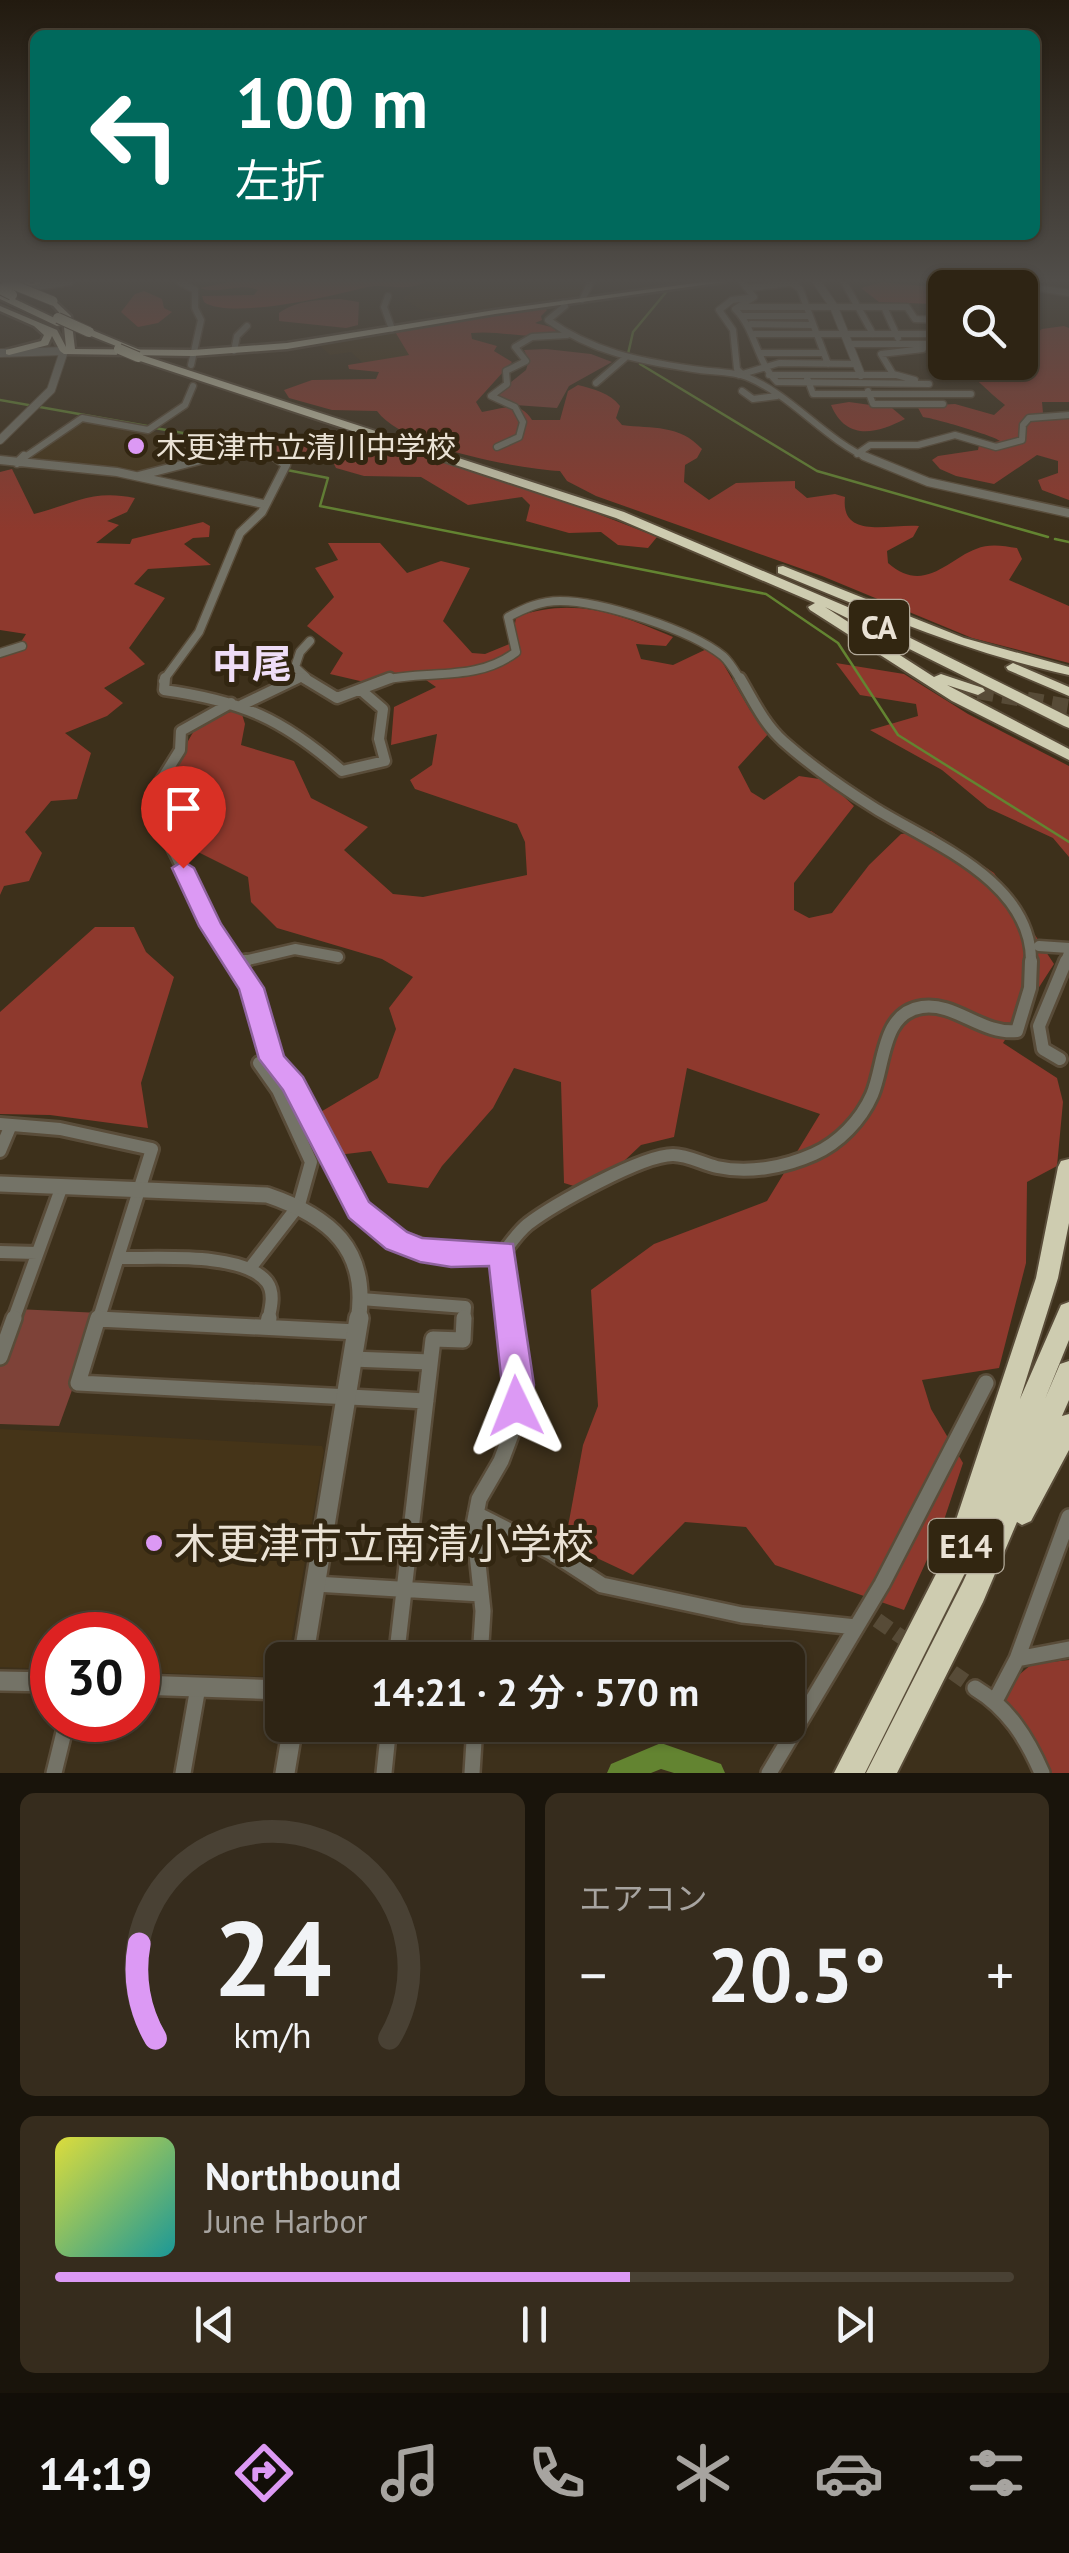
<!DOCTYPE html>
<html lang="ja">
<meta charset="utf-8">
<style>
:root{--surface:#2e2414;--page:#362c1d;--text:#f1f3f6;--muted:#a7a4a0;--line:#494134;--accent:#dc99f4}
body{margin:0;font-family:"PT Sans","Noto Sans JP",sans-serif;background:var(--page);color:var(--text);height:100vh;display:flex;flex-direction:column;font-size:38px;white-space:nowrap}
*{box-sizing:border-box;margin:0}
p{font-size:32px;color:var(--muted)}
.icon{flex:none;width:55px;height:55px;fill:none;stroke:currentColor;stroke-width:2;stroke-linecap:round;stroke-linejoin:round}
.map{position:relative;height:1773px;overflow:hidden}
.drawer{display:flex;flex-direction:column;gap:20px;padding:20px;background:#19140b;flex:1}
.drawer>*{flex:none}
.banner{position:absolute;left:30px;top:30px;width:1010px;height:210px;border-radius:15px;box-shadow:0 2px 8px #0004,0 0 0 2px var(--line);background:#00695c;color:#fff;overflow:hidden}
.fabs{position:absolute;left:928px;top:270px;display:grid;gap:20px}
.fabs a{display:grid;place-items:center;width:110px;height:110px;border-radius:15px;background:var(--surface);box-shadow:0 2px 8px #0004,0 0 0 2px var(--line);font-size:50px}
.speed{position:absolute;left:30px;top:1612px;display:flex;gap:20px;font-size:50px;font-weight:700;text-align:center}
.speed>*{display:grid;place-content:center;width:130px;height:130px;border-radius:50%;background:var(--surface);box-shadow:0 2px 8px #0004,0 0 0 2px var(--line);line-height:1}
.speed .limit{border:15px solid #d22;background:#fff;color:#111}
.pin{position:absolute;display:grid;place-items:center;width:85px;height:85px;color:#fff;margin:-102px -42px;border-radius:50% 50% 50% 0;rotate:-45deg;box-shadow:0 0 10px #0007}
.pin .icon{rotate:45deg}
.me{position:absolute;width:110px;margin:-55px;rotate:358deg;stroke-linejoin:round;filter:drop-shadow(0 0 8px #0008)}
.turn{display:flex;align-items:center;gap:35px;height:210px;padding:0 40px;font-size:45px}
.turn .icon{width:130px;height:130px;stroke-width:2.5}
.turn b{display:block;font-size:70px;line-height:85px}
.big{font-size:75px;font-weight:600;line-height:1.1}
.drawer .tile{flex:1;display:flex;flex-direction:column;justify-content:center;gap:15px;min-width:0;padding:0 35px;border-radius:15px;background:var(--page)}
.drawer .dial{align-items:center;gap:0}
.dial svg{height:260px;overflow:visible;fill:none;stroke:var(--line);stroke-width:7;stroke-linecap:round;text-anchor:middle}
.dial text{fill:var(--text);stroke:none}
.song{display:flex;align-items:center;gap:30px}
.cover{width:120px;height:120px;border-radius:15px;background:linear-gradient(135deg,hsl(60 70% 55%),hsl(180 70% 35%))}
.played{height:10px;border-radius:5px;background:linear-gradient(90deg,var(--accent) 60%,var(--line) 60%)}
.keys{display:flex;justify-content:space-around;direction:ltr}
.heat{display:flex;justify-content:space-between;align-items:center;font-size:55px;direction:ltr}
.drawer .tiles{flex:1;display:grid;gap:20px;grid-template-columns:1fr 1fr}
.tile:last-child{grid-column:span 2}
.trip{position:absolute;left:265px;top:1642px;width:540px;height:100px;border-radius:15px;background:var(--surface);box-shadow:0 2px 8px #0004,0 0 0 2px var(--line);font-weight:600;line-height:100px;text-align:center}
.tabs{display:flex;height:160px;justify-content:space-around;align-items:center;background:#120e08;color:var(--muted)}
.tabs .icon{width:70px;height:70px}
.tabs .selected{color:var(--accent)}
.tabs b{font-size:45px;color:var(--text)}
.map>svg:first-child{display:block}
.built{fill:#453418}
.green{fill:#7e4238}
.forest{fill:#8e392d}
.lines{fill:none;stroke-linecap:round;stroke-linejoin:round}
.stream{stroke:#638431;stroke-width:2.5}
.river{fill:#638431;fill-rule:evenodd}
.minor-tunnel{stroke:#574b37;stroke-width:15;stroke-dasharray:15 8;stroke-linecap:butt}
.motorway-tunnel{stroke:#574b37;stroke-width:16;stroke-dasharray:16 9;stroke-linecap:butt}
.minor-far4-casing{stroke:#594c39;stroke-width:9}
.minor-far3-casing{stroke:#594c39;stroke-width:11}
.minor-far2-casing{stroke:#594c39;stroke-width:15}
.minor-far1-casing{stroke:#594c39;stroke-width:18}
.minor-casing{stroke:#594c39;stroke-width:20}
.tertiary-far2-casing{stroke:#594c39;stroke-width:10}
.tertiary-far1-casing{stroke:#594c39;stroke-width:20}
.tertiary-casing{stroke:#594c39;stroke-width:24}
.trunk-casing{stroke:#594c39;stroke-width:5}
.motorway-casing{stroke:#594c39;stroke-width:4}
.minor-far4{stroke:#747367;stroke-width:6}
.minor-far3{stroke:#747367;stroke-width:8}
.minor-far2{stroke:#747367;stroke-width:10}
.minor-far1{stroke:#747367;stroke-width:12}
.minor{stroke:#747367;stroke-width:15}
.tertiary-far2{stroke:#747367;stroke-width:8}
.tertiary-far1{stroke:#747367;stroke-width:15}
.tertiary{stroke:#747367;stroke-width:19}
.trunk{fill:#c2c0a6;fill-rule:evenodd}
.motorway{fill:#ceccb0;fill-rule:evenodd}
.rail-casing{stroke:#a79e8d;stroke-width:5}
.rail{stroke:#322611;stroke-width:2.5;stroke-dasharray:5;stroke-linecap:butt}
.trunk-bridge-casing{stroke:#594c39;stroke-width:11;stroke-linecap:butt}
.motorway-bridge-casing{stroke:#594c39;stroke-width:12;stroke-linecap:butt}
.trunk-bridge{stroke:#c2c0a6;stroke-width:9}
.motorway-bridge{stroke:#ceccb0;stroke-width:10}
.route{fill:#dc99f4;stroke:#8f639f;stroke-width:2.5}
.poi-dot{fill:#dc99f4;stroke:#322611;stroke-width:4}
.labels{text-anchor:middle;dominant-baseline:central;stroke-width:10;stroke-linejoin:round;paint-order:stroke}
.far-poi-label{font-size:30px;fill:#eae2d5;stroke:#322611;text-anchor:start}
.shield{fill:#322611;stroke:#b3aa9a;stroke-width:2.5}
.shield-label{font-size:32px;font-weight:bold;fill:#eae2d5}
.quarter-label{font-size:40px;font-weight:bold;fill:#efddf7;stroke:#322611}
.near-poi-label{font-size:42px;fill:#eae2d5;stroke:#322611;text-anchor:start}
</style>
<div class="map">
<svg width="1069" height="1773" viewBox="0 0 1069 1773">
<rect width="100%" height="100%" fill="#3d301b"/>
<path class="built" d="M424,282H587L582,293L571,300L446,314L421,310L403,298Z
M394,330L410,355L363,363L351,352L330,355L318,344Z
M83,419L244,448L141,473L24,461Z
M0,1429L322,1446L324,1451L288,1660H282V1674L277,1677L138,1672V1635H52V1669L0,1667Z"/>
<path class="green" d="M340,299L359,302L358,325L346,328L279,321V313C297,300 318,300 340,299Z
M546,349L591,354L612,362L569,386L557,408L515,405L495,395L526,370L529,360L524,350Z
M17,1309L100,1313L59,1426L0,1424V1355Z"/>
<path class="forest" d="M229,282H425C406,293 383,282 363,288C332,296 230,320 204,302L202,296L254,295L258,290C240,282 219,295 200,288Z
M882,282L932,287L933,304L879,302L861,288Z
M144,291L162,299L164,308L172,312L158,323L138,327L121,312L135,294Z
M544,307L547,310L541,316L542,320L535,323L555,328L557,335C528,340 501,330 471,333L472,339L497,346L494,351L512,362L476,402L482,412C503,409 519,399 532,420H560L568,391L578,385C594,389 610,393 620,406L616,418L622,425C653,429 679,424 702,449L697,458L685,465L684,482L709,500L736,483L795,481V488L807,498L835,494L845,497C840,541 892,523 919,526L913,537L887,551L888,563C924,595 948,559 976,549C990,543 1003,546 1017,548L1022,559L1009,580L1069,606V663L972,638L822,576L596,496L567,481L560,471C515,468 404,448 377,411L332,410L289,398L284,390L312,380L376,379L379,372L349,369L348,365L409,355L394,330Z
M1064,326L1069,328V402H1042L1043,413L1069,416V500L1042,490L1038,480L1058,473V461L1037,455L994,484L956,476L940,469L932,460L938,456L978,450L979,445L1000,441C995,436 933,418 923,417L917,406L955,404L994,415L1005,405C987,391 975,376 955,364L1020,362V329L1021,335L1030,338L1042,329Z
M849,402L892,408L905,419C876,434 846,441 831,405Z
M320,432C392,436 459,466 527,489C571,503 614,520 657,537L648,548L618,545L601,532L569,533L526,521L530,505L522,497L468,505L421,477L364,476L336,468L332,460H281L266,452L279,443Z
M12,469L34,514C74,504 91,489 135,498L127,512L107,521L119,525L96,543L130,544L132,539L203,522L210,526L209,537L193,538L184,544L211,565L148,569L134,584L165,598L129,648L145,664L104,688L123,703L107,716L65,733L91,753L77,799L51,801L25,832L42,853L29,881L4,886L0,895V656L14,653L26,634L0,630V472Z
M328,543H380L407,573L441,561L470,568L443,621L472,653L485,654L512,643L516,617C574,596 619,614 673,637L666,646L636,644L641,659L673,665L713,646L750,710L769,733L738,767L751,792L764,800L799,776L826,780L854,806L794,883V910L809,918L832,913L869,865L901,834L931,831L994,873L1054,964L1003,1043L1057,1078L1063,1102L1057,1166L1027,1182L1026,1263L999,1368L922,1380L931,1409L963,1463L941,1529L904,1610L775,1565L746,1527L685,1522L633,1575L565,1543L583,1445L598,1406L591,1290L654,1244L767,1201L820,1114L687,1068L674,1137L641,1145L623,1162L577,1187L564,1183L561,1082L514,1068L493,1108L442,1166L428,1188L388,1183L371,1151L321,1157L302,1123L378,1078L396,1029L389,1008L413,977L382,959L277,928L251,902L248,877L178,842L161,788L203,715L241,711L245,724L241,745L294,761L311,798L368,827L344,850L393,894L423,897L527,875L525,842L517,824L415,789L410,780L432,765L437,734L391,745L394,707L436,687L416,673L377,685L330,674L343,653L307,626L334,597L315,568L338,560Z
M836,663L904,674L968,714L1069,766V857L1053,838L988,808L942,770L870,730L918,716L916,704L860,695Z
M95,927H134L146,952L174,977L141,1083L148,1128L50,1115L0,1114V1012Z
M1069,1660V1773H1042L985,1703L1032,1664Z"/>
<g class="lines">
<path class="stream" d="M628,354L633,332L667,291
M640,364L817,471L1048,537
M0,400L147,426
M155,428L250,445
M257,449L271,457
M287,470L328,478L320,506L766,594L838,643L898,735L1069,842
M1055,539L1069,542"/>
<path class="river" d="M661,1743L721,1764L725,1773H674L661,1769L651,1773H607L611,1764Z"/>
<path class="minor-tunnel" d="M877,1620L975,1688"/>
<path class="motorway-tunnel" d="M978,691L1069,707"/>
<g class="minor-far4-casing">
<path id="minor-far4" d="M180,282L195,290V308L201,320L191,365
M742,282L754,297L735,309C756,330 756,361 777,382L929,384
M844,282L873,334
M1000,282L1069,293
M792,283L800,289L828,364
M750,288L797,282
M22,289L70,282
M388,296L384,307L392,329
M582,300L591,282
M563,303L565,306L548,320C592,352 640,361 693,369C710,372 732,371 747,377C793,396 825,440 870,459
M741,307H907L915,319L940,320L945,327
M884,307L898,338
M744,316H810
M751,324L813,325
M754,334H945
M849,344H945
M234,351L237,336L247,326
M760,353H824
M741,373L737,369L733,330L719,310L732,300L748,298
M739,375L779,363L857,364
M769,375H894
M806,375L813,394H971
M915,380L893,374L881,354L923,349L924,344
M596,383L625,358
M742,391L753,399L777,396
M868,391L873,404H943
M497,447L519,437L523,422L515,407L491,396L507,384L506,371L526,361L515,347L532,337L567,335
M857,454L870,445H918L955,435L996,447L1022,440L1023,425L1029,418L1069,415
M22,459L82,418L148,430L185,405L193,386
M206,459L259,445L277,459"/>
</g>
<g class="minor-far3-casing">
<path id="minor-far3" d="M864,456L928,482L1069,513
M0,460L117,472L263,504
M17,463L24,456
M138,476L216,456
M0,653L22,646
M306,677L295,667L300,652L310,641
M163,681L199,632L240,533L262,512L286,465L274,456
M293,681L301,677L308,681
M380,681C427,669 475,683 516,652L508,617C525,608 540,601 560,601C601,601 691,630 723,656C730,662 736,673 741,681"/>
</g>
<g class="minor-far2-casing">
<path id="minor-far2" d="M165,678L164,690C242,701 283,719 342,771L385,761L379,739L383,709L362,691
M304,678L337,698L390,678
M740,678C753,700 764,724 783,741C811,766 844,789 876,809C933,844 1033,882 1031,963
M231,703L181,731L180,750L157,787L154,811L210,925L235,963
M242,705L298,678
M1039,946L1069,948
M235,963L295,949L338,957
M1065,963L1069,953"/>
</g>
<g class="minor-far1-casing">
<path id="minor-far1" d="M233,961L251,988L272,1059L293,1084L359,1210C403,1250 446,1253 503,1253
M235,963L246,961
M1060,1059L1043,1049L1039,1026L1066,961
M0,1124L60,1129L152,1149L98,1321
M0,1151L11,1125
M0,1252L37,1253
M118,1258C153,1259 243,1251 267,1282C275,1293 271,1308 268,1321
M251,1267L299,1205L311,1162L278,1090L259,1063
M361,1299L465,1307L464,1321
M98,1319L132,1321
M13,1321L62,1186
M511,1321L503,1253C511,1243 518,1232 528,1224C553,1205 642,1155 673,1155C688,1155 703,1164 717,1167C749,1174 785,1167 814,1154C839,1143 861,1120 872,1095C885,1065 881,1013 922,1007C955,1002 982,1035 1017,1031L1030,988L1031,961"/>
</g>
<g class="minor-casing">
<path id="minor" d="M98,1318L78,1383L426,1401
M98,1319L357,1332
M267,1327L269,1318
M0,1357L14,1318
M352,1359L430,1362
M476,1514L551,1552L602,1585L742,1615L856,1627
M315,1584L481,1594
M1017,1659L1069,1649
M396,1660L433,1339L463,1340L464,1318
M480,1660L483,1611L474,1525L479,1499L501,1461L513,1429L518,1385L510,1318
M975,1688C1008,1708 1027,1738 1042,1773
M996,1699L1017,1659L1069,1517
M54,1773L67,1720
M183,1773L198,1687
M384,1773L389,1725
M472,1773L475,1725
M769,1773L882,1584L986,1383"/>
</g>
<g class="tertiary-far2-casing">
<path id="tertiary-far2" d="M817,282L834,307L861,375
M0,353L64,351L51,390L0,440"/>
</g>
<g class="tertiary-far1-casing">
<path id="tertiary-far1" d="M0,1184L267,1195C329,1216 370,1249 358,1321"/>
</g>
<g class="tertiary-casing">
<path id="tertiary" d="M303,1660L359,1318
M0,1681L52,1682
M138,1685L282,1690
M285,1773L293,1725"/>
</g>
<g class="trunk-casing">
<path id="trunk" d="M703,282H724L495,314L287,349L193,356L64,354L60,351L52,336L48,345L9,355L6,354V350L41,341L44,335L34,326L0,311V306L57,330L66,347L63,317L49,301L53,299L71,316L75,349L193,350L287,343L495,310Z"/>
</g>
<g class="motorway-casing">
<path id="motorway" d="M0,292L63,322L65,324L57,326L0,299Z
M86,330H92L140,350L131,352L86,334Z
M134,355H142L624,512L850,608L1069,717V728L1064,726L825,607L934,677L941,674L983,688L985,691L978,695L947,685L1069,749V760L952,701L810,610L808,607L815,603L616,518L134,359Z
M783,566L964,638L1069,667V675C967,653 874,612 778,573V567Z
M1013,663L1069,687V696L1008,670L1006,667Z
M1069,1159V1223L1058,1278L1020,1399L1061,1305L1069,1302V1340L1045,1399L1060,1364L1069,1361V1400L1062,1416L1069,1414V1450L1031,1521L1022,1525L1017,1522L983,1602L897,1773H866L963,1582L989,1525L865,1773H834L957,1533L954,1526L1036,1278L1058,1167L1061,1161Z"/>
</g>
<use href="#minor-far4" class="minor-far4"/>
<use href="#minor-far3" class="minor-far3"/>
<use href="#minor-far2" class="minor-far2"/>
<use href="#minor-far1" class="minor-far1"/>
<use href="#minor" class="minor"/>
<use href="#tertiary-far2" class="tertiary-far2"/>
<use href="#tertiary-far1" class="tertiary-far1"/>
<use href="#tertiary" class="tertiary"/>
<use href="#trunk" class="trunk"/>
<use href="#motorway" class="motorway"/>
<g class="rail-casing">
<path id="rail" d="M0,286L38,282"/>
</g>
<use href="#rail" class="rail"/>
<g class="trunk-bridge-casing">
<path id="trunk-bridge" d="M6,282L53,301"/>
</g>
<g class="motorway-bridge-casing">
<path id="motorway-bridge" d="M0,289L12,295
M58,318L89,332
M119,349L138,357"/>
</g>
<use href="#trunk-bridge" class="trunk-bridge"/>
<use href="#motorway-bridge" class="motorway-bridge"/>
</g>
<linearGradient id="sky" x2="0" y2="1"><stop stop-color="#221a0f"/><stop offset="0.53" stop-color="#514e4a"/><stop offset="1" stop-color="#514e4a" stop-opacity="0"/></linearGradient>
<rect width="1069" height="530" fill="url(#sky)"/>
<path class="route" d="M183,861L194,868L221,924L264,988L284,1056L303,1077L369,1202L407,1232L422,1238L513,1244L534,1385L528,1416L516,1420L505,1416L500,1406L502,1385L489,1266L451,1267L420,1262L386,1249L349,1218L283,1090L259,1059L239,989L199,926L172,868Z"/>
<g class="poi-dot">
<circle cx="136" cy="446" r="10"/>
<circle cx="154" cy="1543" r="10"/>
</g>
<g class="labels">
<g class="far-poi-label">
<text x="156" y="446">木更津市立清川中学校</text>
</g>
<g class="shield">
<rect x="849" y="600" width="60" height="54" rx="8"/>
<rect x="928.5" y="1519" width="75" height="54" rx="8"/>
</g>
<g class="shield-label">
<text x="879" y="627">CA</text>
<text x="966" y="1546">E14</text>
</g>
<g class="quarter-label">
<text x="252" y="663">中尾</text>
</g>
<g class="near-poi-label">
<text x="174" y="1543">木更津市立南清小学校</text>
</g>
</g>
</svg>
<div class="fabs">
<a><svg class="icon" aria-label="search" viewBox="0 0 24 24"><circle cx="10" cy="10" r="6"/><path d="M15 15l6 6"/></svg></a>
</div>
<div class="speed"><div class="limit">30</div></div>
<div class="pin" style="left:183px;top:868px;background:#d93025"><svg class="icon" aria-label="arrive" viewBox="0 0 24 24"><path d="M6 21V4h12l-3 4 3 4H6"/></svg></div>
<svg class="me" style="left:516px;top:1406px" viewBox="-20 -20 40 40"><path d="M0-17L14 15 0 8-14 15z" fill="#dc99f4" stroke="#fff" stroke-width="4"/></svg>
<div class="trip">14:21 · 2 分 · 570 m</div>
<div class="banner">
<div class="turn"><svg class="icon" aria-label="left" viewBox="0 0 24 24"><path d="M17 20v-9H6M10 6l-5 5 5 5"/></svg><div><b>100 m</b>左折</div></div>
</div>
</div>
<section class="drawer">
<div class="tiles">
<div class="tile dial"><svg viewBox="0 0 100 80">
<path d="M14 69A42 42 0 1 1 86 69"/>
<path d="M14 69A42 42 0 0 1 9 40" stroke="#dc99f4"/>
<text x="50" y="56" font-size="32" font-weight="700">24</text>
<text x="50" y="72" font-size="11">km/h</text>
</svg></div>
<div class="tile"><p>エアコン</p>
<div class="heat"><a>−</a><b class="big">20.5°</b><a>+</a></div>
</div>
<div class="tile">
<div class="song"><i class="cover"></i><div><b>Northbound</b><p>June Harbor</p></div></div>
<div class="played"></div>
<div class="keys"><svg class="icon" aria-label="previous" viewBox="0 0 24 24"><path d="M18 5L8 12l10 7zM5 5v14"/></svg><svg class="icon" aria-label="pause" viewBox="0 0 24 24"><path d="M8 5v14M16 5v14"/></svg><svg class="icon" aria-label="next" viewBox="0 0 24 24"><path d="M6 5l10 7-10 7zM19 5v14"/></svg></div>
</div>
</div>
</section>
<nav class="tabs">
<b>14:19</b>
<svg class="icon selected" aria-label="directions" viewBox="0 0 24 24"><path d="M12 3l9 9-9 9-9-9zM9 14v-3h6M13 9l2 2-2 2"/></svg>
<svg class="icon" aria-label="music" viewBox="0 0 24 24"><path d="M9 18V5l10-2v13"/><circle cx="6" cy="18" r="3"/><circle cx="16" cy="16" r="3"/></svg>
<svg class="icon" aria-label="phone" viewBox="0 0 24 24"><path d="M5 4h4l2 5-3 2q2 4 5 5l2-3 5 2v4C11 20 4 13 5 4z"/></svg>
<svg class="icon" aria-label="climate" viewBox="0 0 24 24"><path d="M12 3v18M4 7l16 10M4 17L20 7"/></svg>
<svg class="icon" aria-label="car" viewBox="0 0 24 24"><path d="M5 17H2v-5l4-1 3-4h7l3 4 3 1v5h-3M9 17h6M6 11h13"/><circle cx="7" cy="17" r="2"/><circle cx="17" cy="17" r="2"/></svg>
<svg class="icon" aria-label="filters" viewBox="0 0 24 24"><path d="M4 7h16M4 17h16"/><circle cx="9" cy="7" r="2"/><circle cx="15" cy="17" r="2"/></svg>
</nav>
